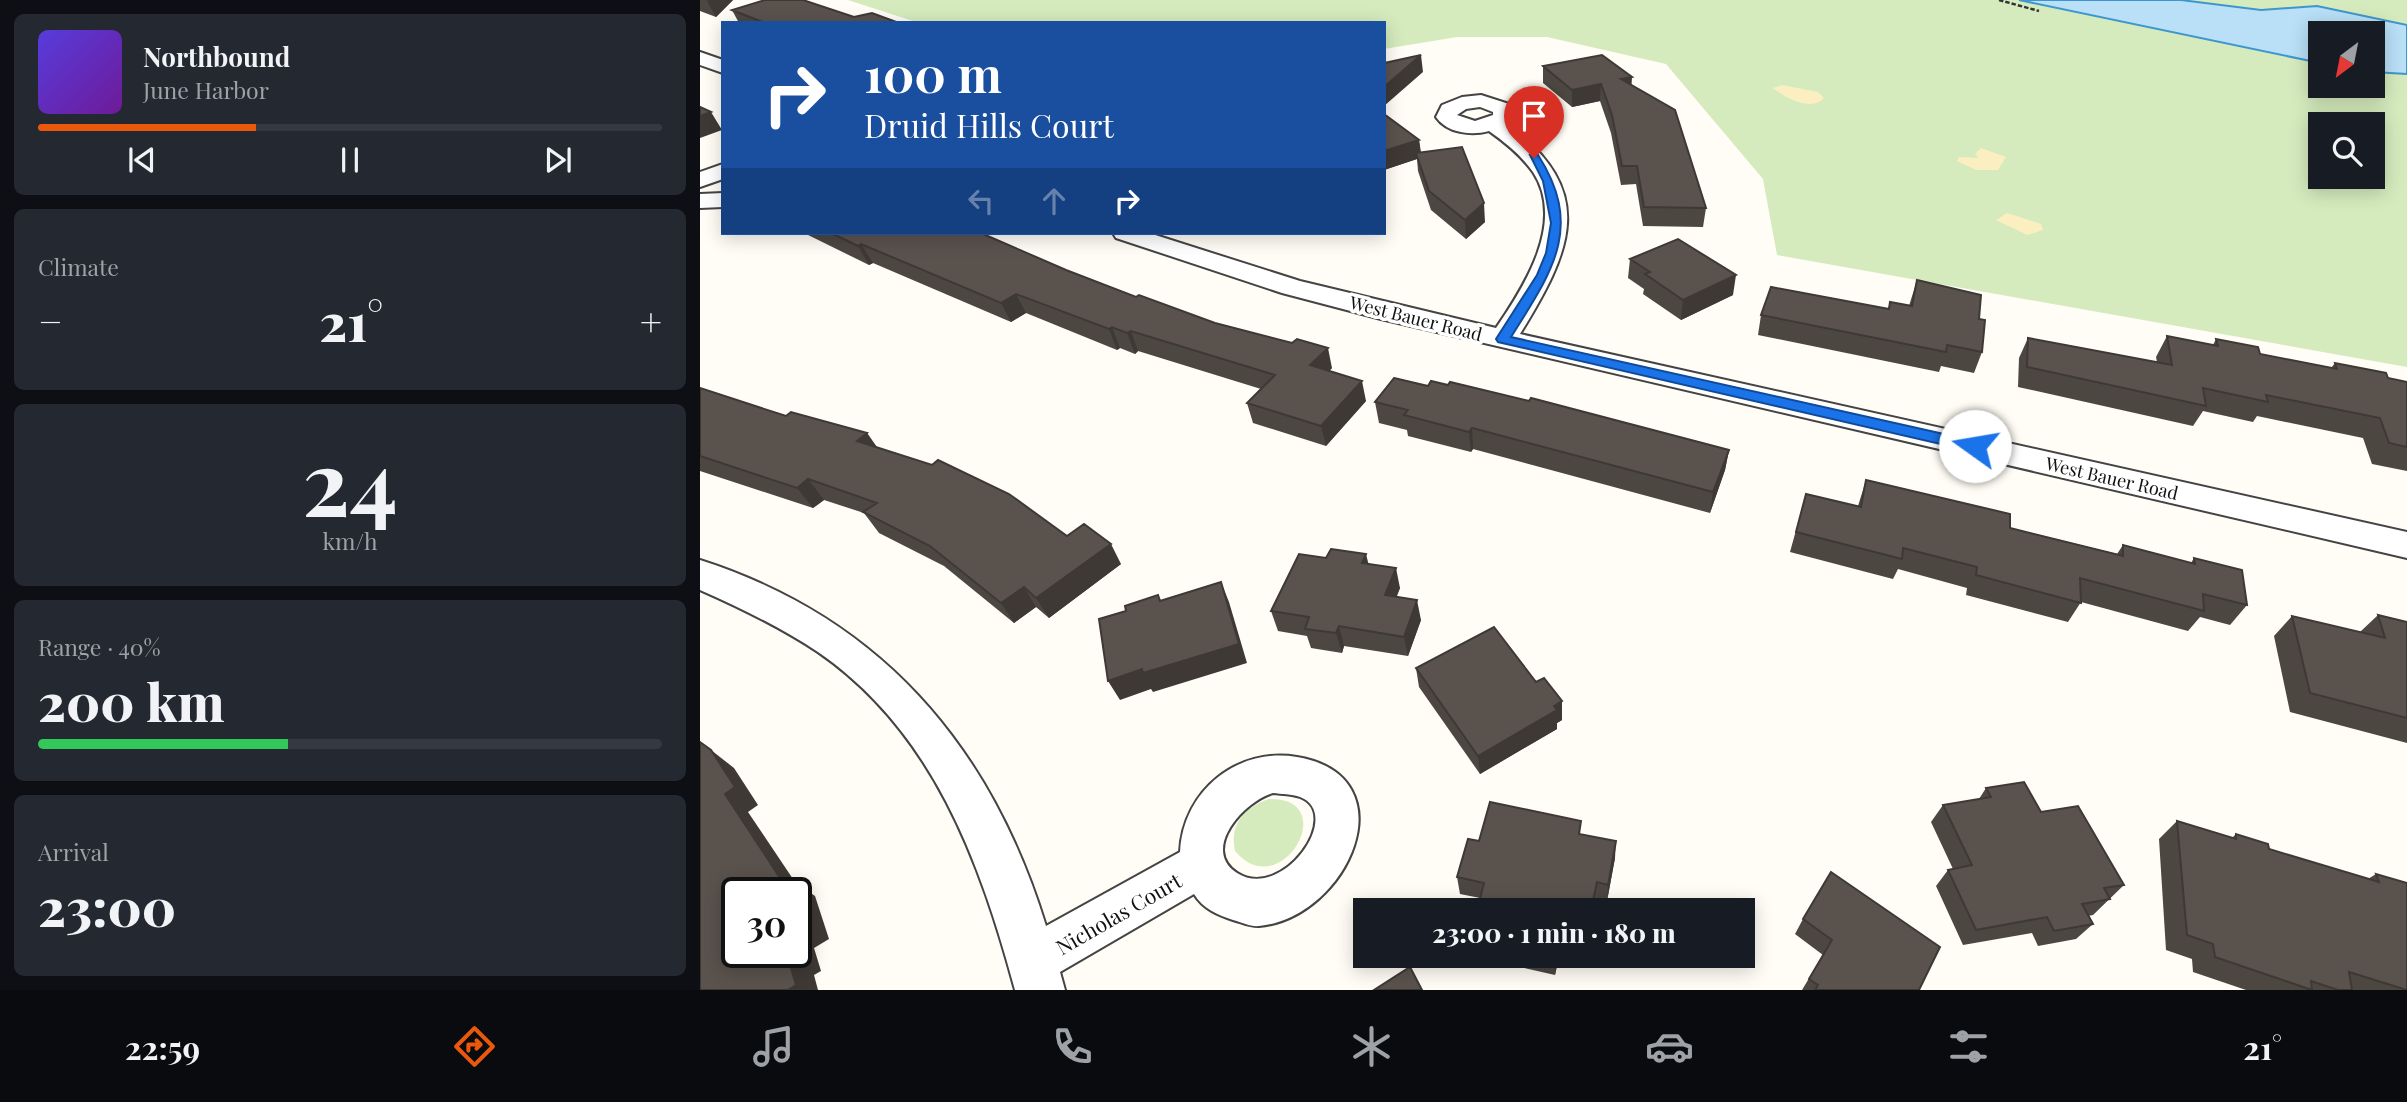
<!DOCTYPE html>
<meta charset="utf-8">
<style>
:root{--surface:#171b24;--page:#242831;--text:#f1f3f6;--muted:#9ea1a6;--line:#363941;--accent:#ea580c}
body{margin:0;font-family:"Playfair Display",serif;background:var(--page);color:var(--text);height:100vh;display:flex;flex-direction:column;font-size:26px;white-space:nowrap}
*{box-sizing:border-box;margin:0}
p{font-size:23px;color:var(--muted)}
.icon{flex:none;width:38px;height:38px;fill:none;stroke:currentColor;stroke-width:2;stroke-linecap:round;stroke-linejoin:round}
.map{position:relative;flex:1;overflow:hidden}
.panel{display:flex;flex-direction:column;gap:14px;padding:14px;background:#0d0f14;width:700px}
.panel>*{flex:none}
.top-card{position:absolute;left:21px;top:21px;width:665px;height:214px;border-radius:0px;box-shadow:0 4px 18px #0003;background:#1a4fa0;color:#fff;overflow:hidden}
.needle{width:46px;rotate:212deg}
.tools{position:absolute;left:1608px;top:21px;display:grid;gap:14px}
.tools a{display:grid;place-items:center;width:77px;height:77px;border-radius:0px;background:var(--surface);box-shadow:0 4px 18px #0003;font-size:35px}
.speed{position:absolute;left:21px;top:877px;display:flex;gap:14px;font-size:35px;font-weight:700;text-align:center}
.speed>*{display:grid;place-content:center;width:91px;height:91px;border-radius:50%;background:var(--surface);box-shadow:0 4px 18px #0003;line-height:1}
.speed .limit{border:4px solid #111;border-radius:10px;background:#fff;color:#111}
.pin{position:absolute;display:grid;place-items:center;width:60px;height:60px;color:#fff;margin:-72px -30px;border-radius:50% 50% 50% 0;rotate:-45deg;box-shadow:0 0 7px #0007}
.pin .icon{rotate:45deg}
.me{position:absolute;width:77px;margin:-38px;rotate:283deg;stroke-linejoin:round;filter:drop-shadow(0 0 5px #0008)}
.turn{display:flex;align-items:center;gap:24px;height:147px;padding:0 28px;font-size:32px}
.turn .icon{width:91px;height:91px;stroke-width:2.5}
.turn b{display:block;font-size:49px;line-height:60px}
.lanes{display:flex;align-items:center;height:66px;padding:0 28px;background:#0003;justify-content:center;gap:35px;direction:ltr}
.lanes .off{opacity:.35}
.big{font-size:52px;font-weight:800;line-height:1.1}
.panel .tile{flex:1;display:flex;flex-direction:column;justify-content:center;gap:10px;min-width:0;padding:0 24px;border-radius:10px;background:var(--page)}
.panel .dial{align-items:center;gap:0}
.dial b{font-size:91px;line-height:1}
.song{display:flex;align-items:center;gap:21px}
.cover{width:84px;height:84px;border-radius:10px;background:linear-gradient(135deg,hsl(250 70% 55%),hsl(280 70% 35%))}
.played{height:7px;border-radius:4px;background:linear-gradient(90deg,var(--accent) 35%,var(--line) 35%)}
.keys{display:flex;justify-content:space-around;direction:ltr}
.heat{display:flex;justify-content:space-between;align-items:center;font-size:38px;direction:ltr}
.charge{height:10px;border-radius:5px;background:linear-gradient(90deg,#34c759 40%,var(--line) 0)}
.trip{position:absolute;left:653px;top:898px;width:402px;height:70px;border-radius:0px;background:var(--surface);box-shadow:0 4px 18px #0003;font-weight:800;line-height:70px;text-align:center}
.menu{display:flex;height:112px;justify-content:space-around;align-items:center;background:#090b0e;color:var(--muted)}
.menu .icon{width:49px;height:49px}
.menu .selected{color:var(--accent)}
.menu b{font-size:32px;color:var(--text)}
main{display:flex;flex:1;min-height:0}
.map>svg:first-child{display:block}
.green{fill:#d5ebbd;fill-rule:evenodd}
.sand{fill:#fbeec1}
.water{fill:#b9e0f7;stroke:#3f96cf;stroke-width:2}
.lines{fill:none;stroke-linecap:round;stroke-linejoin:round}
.minor-casing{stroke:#444;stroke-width:4}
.path{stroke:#333;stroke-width:2.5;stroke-dasharray:4.5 2;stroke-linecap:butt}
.minor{fill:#fff;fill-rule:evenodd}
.wall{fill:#4d4742}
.shaded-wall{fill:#3f3936}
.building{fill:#5a524d;stroke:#3f3936;stroke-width:2}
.route{fill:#1a73e8;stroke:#114b97;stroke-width:2}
.labels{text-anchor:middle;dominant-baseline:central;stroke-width:7;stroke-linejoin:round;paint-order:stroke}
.street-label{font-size:18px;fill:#111;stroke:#fff}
.near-street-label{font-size:21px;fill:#111;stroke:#fff}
</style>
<main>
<section class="panel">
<div class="tile">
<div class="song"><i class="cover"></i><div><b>Northbound</b><p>June Harbor</p></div></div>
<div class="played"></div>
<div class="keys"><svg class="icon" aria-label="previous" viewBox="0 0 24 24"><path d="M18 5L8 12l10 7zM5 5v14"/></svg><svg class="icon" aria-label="pause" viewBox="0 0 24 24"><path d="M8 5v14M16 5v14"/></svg><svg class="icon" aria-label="next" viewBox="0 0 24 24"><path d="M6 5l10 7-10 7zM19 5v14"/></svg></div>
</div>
<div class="tile"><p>Climate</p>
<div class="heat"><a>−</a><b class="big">21°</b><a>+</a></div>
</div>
<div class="tile dial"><b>24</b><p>km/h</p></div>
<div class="tile"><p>Range · 40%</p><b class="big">200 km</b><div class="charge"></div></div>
<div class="tile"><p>Arrival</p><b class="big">23:00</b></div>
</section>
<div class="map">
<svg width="1707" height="990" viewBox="0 0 1707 990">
<rect width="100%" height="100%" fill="#fffdf5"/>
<path class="green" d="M148,0H1707V367L1077,255L1063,179L966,64L847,37H757L684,49V23H219ZM1620,33H1673V86H1620ZM1620,124H1673V177H1620Z
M569,799C643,797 581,906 535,851C529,824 545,807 569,799Z"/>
<path class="sand" d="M1082,85L1118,92L1124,98C1111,112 1085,98 1073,88Z
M1281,148L1306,157L1298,170H1276L1257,161L1259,157L1279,158L1275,154Z
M1307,213L1341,224L1343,230L1327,235L1296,220Z"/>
<path class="water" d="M1319,0H1481L1561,10L1617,6L1707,25V74L1673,72V33H1620V63Z"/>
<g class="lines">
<g class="minor-casing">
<path id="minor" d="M0,52L23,60V73L0,65Z
M781,95L809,104L814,117L807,124C898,191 872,250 820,334L1707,532V558L681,319L582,293L416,238L413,233H449L600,281L796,328C824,287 866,222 833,172C821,155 806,143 789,131C771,136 747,133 736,117L742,105L762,97ZM780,107L793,112V115L775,121L757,115L766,109Z
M23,164V179L0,187V172Z
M23,193V207L0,208V194Z
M0,560C181,618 291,747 346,926L480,852C483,790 538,747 597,757C711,776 648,918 559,926C551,927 541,922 533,920C518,915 503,909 494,894L360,972L365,990H315C280,861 233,731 118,652C80,627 41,608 0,590ZM573,793C581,794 592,794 600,797C645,814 582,902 537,873C500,849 545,801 573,793Z"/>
</g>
<path class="path" d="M1299,0L1339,11"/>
<use href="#minor" class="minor"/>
</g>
<path class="wall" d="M0,0H33L16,17L0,11Z
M32,10L154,17L199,23H39Z
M843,66L931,85L1006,208L1003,227L943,226L936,184L921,185L911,133L900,101L872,107L843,83Z
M719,140L721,152L785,222L766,239L731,210L718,171L717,159L684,170Z
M104,233H281L366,270L436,297L632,368L629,371L666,401L626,446L553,423L547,403L561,389L438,351L435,354L420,348L417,350L326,313L311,322L173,263L169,265Z
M930,259L1033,295L981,320L943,294L944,289L928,278Z
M1217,280L1279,319L1282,352L1274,373L1241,366L1239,372L1058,335L1061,315L1188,309L1190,302L1209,306Z
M1467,336L1513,345L1516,339L1560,354L1631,368L1635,363L1688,378L1707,382V471L1672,464L1663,438L1557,416L1553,422L1503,411L1493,426L1318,387L1319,358L1328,338L1457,362L1456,357Z
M728,386L1029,450L1025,470L1010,513L773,449L771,452L708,436L707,430L679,423L675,402Z
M0,388L86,416L167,433L177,447L367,536L421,564L349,618L336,607L314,623L244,566L179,533L164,513L124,500L113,508L0,471Z
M1166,480L1310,528L1417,554L1423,545L1491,563L1494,558L1547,605L1530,625L1500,617L1488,631L1381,602L1368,622L1266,595L1267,588L1198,569L1193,579L1090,552L1106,494L1158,506Z
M626,558L668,564L700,588L696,596L721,620L708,656L644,646L642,653L611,648L607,636L578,631L571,611Z
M1678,615L1707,622V743L1590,712L1574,636L1592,616L1660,632Z
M716,668L836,682L862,701V720L857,723V729L780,774L719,687Z
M1286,788L1341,812L1424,885L1393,915L1388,916L1393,924L1376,939L1338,946L1332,933L1263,945L1236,886L1248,870L1253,869L1231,822L1243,805L1279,799Z
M1477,821L1532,838L1536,834L1569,849L1668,879L1676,874L1707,990H1546L1493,972L1492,959L1466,950L1459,839Z
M881,834L915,858L907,901L895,898H780L760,894L757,877L779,841Z
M1103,919L1219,990H1102L1123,955L1095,934Z
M772,956H859L855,975Z"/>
<path class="shaded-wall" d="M8,0H33L16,17L7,1Z
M721,55L723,72L684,106V87Z
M932,77L931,94L921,79Z
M901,84L900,101L872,107V90Z
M11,112L22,130L0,138V116Z
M719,140L721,158L716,153L717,159L684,170V151Z
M784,203L785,222L766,239L765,220Z
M161,244L173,263L169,265L158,246Z
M1036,275L1033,295L981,320L983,300Z
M316,294L326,313L311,322L301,303Z
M412,327L420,348L417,350L409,329Z
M431,331L438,351L435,354L427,333Z
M628,348L632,368L615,385L610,365Z
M662,381L666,401L626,446L621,426Z
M772,428L773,449L771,452L769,432Z
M167,433L181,454L157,441Z
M1029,450L1025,470L1010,513L1013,492Z
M108,479L124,500L113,508L97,488Z
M411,544L421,564L349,618L336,598Z
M666,554L671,574L662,563Z
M696,568L700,588L690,615L685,595Z
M521,582L529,602L547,663L453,692L451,689L420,700L408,681L442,669Z
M324,587L336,607L314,623L301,603Z
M717,600L721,620L708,656L704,637Z
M639,626L644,646L642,653L636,633Z
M862,701V720L857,723V729L780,774L778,756Z
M11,750L34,768L58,805L48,812L95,882L115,896L129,939L114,948L121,971L114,975L118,990H88L89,961L95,952H96V929L84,884L25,794Z
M916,841L915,858L907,901L908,885Z
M897,882L893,910H891Z
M856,956H859L855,975V961Z"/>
<path class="building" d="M65,0H103L154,17L172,13L199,23H65L32,10Z
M721,55L684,87V63Z
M902,55L932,77L921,79L975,110L1006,208L944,207L937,166H922L912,115L901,84L872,90L843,66Z
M0,107L11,112L0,116Z
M684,114L719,140L684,151Z
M762,147L784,203L765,220L729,191L716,153Z
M131,233H281L366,270L436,297L439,295L515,323L592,343L597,339L628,348L610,365L662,381L621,426L547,403L575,375L431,331L427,333L412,327L409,329L316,294L301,303L161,244L158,246Z
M978,239L1036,275L983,300L945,274L950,272L930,259Z
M1217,280L1281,295L1279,319L1285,320L1282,352L1247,345L1246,352L1061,315L1071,287L1189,309L1190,302L1212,306Z
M1467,336L1518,346L1516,339L1558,347L1560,354L1637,369L1635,363L1686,373L1688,378L1707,382V447L1689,443L1680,418L1566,395L1568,402L1503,388L1506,406L1327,367L1328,338L1472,365Z
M694,378L728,386L731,381L748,385L750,382L829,401L831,398L1029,450L1013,492L772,428L769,432L704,415L708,410L675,402Z
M0,388L86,416L91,412L167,433L157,441L232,465L238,460L309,494L367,536L384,524L411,544L336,598L324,587L301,603L230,546L163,512L177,503L108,479L97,488L0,456Z
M1166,480L1310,514V528L1423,556V545L1495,564L1494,558L1542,570L1547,605L1503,594L1504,611L1380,578L1381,603L1276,575L1277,567L1203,548L1202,559L1096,532L1106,494L1161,507Z
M631,549L666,554L662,563L696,568L685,595L717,600L704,637L639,626L636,633L605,629L609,617L571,611L599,554L626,558Z
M521,582L539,644L443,673L442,669L408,681L399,619L426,611L425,606L458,595L460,601Z
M1678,615L1707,622V718L1610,693L1592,616L1685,638Z
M794,627L836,682L844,678L862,701L854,706L857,710L778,756L716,668Z
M0,742L11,750L35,787L25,794L84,884L92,879L96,892H37V952H95L96,957L89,961L96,985L88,990H0Z
M1324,782L1341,812L1378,806L1424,885L1404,888L1410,899L1382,904L1393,924L1354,931L1347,917L1276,930L1248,870L1272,865L1243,805L1291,797L1286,788Z
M790,802L881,821L879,834L916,841L908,885L897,882L891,910H777L784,883L757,877L768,839L779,841Z
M1477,821L1536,839V834L1568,844L1569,849L1679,882L1676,874L1707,883V990L1649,972L1652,990H1638L1611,981L1612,990L1515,957L1513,944L1487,935Z
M1131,872L1240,947L1219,990H1115L1118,985L1109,979L1132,940L1103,919Z
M96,894L105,924L96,929Z
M833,956H856L855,961Z
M710,967L722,990H674Z"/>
<path class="route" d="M830,155H838C885,228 851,273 811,337L1275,441L1280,443V450L1275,452L798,342L796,339L837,275L846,253L851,223L843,181Z"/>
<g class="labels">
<g class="street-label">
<text transform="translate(716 318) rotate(14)">West Bauer Road</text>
<text transform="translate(1412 478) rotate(13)">West Bauer Road</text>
</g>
<g class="near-street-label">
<text transform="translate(418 913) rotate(-30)">Nicholas Court</text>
</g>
</g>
</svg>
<div class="tools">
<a><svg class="needle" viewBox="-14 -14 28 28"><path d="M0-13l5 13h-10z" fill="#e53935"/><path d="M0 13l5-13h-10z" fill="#9ea1a6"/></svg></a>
<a><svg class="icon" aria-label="search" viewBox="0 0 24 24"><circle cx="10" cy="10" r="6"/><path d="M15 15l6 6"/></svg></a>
</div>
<div class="speed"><div class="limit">30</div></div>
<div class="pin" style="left:834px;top:158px;background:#d93025"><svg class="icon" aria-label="arrive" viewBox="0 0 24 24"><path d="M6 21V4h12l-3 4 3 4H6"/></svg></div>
<svg class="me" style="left:1275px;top:446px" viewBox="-20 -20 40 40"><circle r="19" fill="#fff"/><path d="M0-13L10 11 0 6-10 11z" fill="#1a73e8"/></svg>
<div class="trip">23:00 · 1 min · 180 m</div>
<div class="top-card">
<div class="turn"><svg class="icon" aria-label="right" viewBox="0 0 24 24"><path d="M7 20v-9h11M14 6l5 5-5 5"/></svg><div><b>100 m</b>Druid Hills Court</div></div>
<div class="lanes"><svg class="icon off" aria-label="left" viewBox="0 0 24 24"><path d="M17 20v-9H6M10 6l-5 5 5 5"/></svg><svg class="icon off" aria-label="ahead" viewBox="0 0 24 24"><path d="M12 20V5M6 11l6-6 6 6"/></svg><svg class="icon" aria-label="right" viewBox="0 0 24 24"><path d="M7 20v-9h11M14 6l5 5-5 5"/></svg></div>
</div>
</div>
</main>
<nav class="menu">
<b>22:59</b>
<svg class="icon selected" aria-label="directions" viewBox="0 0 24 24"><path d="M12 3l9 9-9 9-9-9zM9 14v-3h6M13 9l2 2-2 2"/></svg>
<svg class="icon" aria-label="music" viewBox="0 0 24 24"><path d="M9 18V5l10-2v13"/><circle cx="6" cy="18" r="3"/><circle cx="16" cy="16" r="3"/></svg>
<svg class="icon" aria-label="phone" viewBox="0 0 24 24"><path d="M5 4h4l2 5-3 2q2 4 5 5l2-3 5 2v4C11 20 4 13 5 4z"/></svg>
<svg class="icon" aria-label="climate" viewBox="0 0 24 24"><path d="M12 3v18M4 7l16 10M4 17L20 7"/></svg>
<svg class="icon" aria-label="car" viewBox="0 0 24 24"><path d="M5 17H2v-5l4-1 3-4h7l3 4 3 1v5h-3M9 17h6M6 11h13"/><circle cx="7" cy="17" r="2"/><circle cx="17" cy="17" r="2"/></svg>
<svg class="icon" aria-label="filters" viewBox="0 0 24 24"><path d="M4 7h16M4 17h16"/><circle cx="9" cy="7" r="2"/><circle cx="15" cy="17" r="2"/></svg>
<b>21°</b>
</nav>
